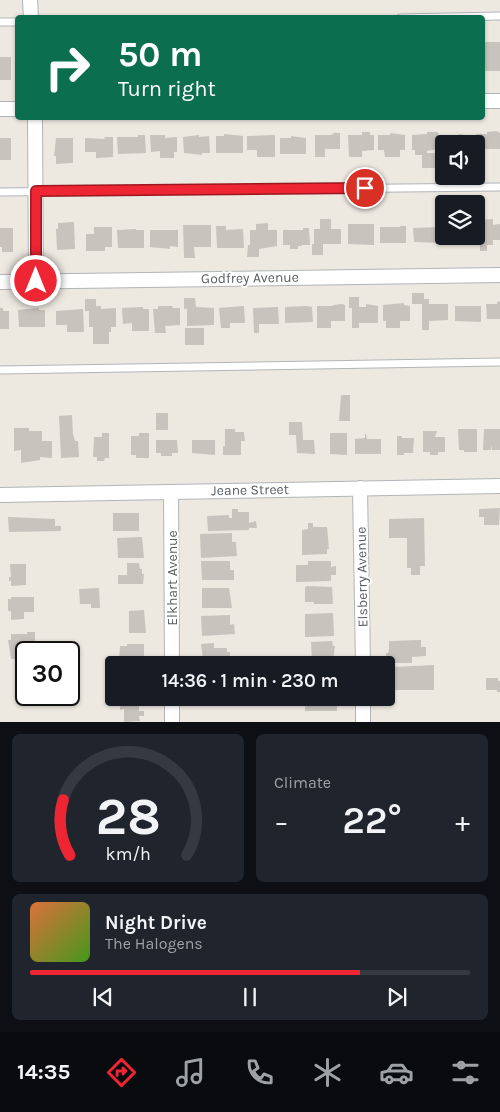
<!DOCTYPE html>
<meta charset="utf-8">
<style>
:root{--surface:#171b24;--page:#20242c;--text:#f1f3f6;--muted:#9ea1a6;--line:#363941;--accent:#ee2532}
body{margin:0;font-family:Karla,sans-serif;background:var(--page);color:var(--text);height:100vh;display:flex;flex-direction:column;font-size:19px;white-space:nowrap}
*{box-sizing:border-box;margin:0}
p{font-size:16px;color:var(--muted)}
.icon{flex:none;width:28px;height:28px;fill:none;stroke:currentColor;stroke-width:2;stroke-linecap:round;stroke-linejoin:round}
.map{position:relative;height:722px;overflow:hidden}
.drawer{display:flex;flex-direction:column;gap:12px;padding:12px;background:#0d0f14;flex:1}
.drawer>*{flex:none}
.guide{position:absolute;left:15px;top:15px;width:470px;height:105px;border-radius:5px;box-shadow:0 1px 4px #0004;background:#0b6e4f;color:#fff;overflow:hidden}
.controls{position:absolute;left:435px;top:135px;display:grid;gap:10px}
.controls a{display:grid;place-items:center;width:50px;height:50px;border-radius:5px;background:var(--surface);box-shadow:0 1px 4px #0004;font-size:25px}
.speed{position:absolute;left:15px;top:641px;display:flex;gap:10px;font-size:25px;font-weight:700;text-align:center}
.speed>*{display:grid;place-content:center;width:65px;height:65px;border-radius:50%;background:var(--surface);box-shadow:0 1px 4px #0004;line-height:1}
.speed .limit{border:2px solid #111;border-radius:8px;background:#fff;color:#111}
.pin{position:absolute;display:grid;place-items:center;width:42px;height:42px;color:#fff;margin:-21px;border:2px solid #fff;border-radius:50%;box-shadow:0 1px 5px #0007}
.me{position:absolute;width:55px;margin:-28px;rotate:0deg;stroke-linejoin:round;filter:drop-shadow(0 0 4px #0008)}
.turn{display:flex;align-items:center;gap:18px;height:105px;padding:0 20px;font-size:22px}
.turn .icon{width:65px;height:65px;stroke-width:2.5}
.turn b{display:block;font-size:35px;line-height:42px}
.big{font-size:38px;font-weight:600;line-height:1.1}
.drawer .widget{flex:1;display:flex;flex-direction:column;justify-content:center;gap:8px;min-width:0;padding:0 18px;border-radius:8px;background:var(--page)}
.drawer .dial{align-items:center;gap:0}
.dial svg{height:130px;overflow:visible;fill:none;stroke:var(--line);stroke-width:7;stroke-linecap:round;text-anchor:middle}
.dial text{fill:var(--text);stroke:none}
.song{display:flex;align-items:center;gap:15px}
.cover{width:60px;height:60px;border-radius:8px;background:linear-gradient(135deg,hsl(20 70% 55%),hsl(100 70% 35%))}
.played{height:5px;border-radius:2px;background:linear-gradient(90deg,var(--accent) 75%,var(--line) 75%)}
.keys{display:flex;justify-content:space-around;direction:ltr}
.heat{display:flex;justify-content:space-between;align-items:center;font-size:28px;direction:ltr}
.drawer .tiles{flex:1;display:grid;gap:12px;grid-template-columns:1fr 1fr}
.widget:last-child{grid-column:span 2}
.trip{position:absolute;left:105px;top:656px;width:290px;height:50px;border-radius:5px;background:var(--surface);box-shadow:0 1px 4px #0004;font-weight:600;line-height:50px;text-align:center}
.dock{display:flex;height:80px;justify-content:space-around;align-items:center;background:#090b0e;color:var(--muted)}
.dock .icon{width:35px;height:35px}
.dock .selected{color:var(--accent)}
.dock b{font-size:22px;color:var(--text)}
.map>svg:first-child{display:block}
.building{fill:#c8c3bd}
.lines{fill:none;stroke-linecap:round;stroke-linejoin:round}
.lane-casing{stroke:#b1b5b9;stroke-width:9}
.street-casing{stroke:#b1b5b9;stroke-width:16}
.lane{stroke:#fff;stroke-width:7}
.street{stroke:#fff;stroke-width:14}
.route-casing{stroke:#9b1820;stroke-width:12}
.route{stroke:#ee2532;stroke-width:9}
.labels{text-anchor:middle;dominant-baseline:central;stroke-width:4;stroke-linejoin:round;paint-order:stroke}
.street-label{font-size:14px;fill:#595e62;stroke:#fff}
</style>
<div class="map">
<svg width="500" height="722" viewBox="0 0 500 722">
<rect width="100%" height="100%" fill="#ede8e0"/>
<path class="building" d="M482,42H500V71H482Z
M0,57H11V80H0Z
M497,131L500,133V149H477L476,134H487V132Z
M362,132H370V135H374V150L362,151V157H349L348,135H362Z
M427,132H438V149L427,151V153H436V168H422V155H415V150H412V135L427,134Z
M333,133H340V149H325V157H315V135H331V134L333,135Z
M390,133L405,135V150H400V157H385L384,150H378V135H390Z
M224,134L243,136V153H216V136H224Z
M459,134L470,136V144H445V136H459Z
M138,135H145L146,153L118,154L117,137H138Z
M150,135H165V138L177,137V152H174V158H160V151L151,152Z
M199,135V137L209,136L210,153H202V155L184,153L183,137Z
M275,135V157H257V150H247V136Z
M291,136L306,138V154H280V138H291Z
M104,137H113V157L96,158V152H85V138L105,139Z
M0,138H11V160H0Z
M56,138H73V163L56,164V156H54Z
M320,219H331V229H341V244H323V255H312V244H314V229H320Z
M493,219V225L500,224V240H493V245H487V251H480V220Z
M74,222L75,249L57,250L56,229H58V223Z
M268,223V230H277V246L259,249V257H247L248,245H250V230H256V224Z
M348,224H374V245L348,244Z
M183,225H211V247H194L195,258H184Z
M216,226H226V230L243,229L244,248H217Z
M400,226H406V243H380V227H400Z
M94,227H112V247H105V251H86V234H94Z
M439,227L440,243L414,242L413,228Z
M0,228H13V252H2V247H0Z
M303,228H309L310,245H302V246H298V249H290V245H283V230H303Z
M136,229V230H144V248H118L117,230Z
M150,230H178V247L170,246V249L150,247Z
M446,236H473V242L468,244V242L465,241L457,242V241H446Z
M412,293H424V299H429V304H448V320L429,321V330H422V304H412Z
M349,297H359V307H366V304L378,306V323H359V328H352V308H349Z
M184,298H195L196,307L214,308V325L187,326V309H184Z
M85,299H96V306H101V309L116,308V327H111V332H109V344H93V327H89V311H85Z
M500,301V319H487L486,304H497V302Z
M404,303V305L410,306V321H400V328H386V321H383V305Z
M342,304L345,305V321H331V328H317V306H333V305Z
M158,306H172L173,308H180V325L165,326L166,333H155L153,309H158Z
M244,306L245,323H230V328H221L219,308Z
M306,306L312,307L313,322L285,323V307Z
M455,306H481V322L455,321Z
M143,307V309H149V331H132V323L123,324L122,308Z
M278,307L279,324H259V333H254L253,308Z
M0,308H3V311H9V329H0Z
M39,308V310H45V327H19L18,310Z
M83,309L84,332H67V325H56V311Z
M185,328H204V345H185Z
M341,395H350V421H339Z
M156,413H168V430H156Z
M72,415L73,434L75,441H78L79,457L61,458L59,416Z
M289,422H302L303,440H314L315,454L297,453L296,435H289Z
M14,428H29V431H42V441H52V458L40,457V460L21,463V450L14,451Z
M225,429H235V432H244L245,441H241V455H223V446H225Z
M458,429H477V452H464V450H459Z
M484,429H500V450H492V445L491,450H483Z
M423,431H437L435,437H445V452H438V455H430V452H423Z
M102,433H109V458H105L104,461H97V457H93L94,437H102Z
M139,433H149V458H136V455H131V436H139Z
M330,433H347V455L330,454Z
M365,434H366L367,439H381V454H355V439L365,438Z
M397,436H402V438H414L413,453H404V455H397Z
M156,440H177L178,453H172V456H161V453H156Z
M192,440H215V455L192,453Z
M500,508L499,525H484V517H479V509Z
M232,509H238V512H249V523L256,521L257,528H249V530L208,531L207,516L229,515V518H232Z
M113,513H139V531H113Z
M8,517L55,519V526H61V531L9,532Z
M424,518L425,566H420V575H411V568H407V538H389V519Z
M308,523H313V527H327L329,549H327V554L302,555V530L308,529Z
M232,533V542H236L237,556L201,558L200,534Z
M142,537L144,558H118L117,538Z
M201,561H230V570H234V580H202Z
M308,561H331V567L336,566V575H331V581L296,582V565H308Z
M127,563H139L140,569H142V574H144L143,584H118V575H127Z
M10,564H26V585L11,586V581H9V577H11Z
M307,586L332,587L333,604H314V602H305V587Z
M99,588L100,608H91V604H80L79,589Z
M202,588H229L232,608H202Z
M11,597H34V612H24V619L11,620V611H8V599H11Z
M144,610L146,633H129V611Z
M333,613L334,636L305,637V614Z
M230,615V625L234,624L235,634L202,636L201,616Z
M27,632H35V644L27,645L26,659H11L8,640H11V634H27Z
M421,640V647H426V656L412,657V663H392V657H386V653H388L389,649V641Z
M332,641L333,646H335L333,661L312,662L311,642Z
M214,643V648H227V652H230V657H227V665H214V659H203L201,644Z
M127,644H144V664L122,665V663H119L120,646H127Z
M434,665V690H391V677H394L393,667Z
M486,678H498V681H500V692H497V690H486Z
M124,698H139V711H144V716H139L140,721L124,722V709L120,710V705H124Z
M305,698H337V711H305Z"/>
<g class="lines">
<g class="lane-casing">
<path id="lane" d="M400,18L500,16
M0,22H18
M0,192L500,187
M0,370L500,362"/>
</g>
<g class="street-casing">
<path id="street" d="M30,0L31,18
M482,101H500
M0,109H18
M35,118L36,281
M0,282L500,275
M360,488L363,665
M171,492L172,665
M0,495L500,486
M172,698V722
M363,698V722"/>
</g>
<use href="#lane" class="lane"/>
<use href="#street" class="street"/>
</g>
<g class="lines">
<g class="route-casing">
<path id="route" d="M36,281V191L365,188"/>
</g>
<use href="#route" class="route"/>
</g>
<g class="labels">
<g class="street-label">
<text transform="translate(250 278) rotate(-1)">Godfrey Avenue</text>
<text transform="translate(250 490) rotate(-1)">Jeane Street</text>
<text transform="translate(362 577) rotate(-91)">Elsberry Avenue</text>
<text transform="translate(172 578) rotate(-90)">Elkhart Avenue</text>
</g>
</g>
</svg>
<div class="controls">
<a><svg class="icon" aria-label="sound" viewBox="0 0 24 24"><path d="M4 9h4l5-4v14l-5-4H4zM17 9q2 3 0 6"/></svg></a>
<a><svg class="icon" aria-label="layers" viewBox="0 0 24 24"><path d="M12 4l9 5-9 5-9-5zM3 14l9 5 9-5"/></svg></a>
</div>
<div class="speed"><div class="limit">30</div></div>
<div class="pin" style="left:365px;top:188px;background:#d93025"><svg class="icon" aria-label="arrive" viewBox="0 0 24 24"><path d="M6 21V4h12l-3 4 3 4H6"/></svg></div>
<svg class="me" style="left:36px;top:281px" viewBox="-20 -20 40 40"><circle r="17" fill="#ee2532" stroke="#fff" stroke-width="3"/><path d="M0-11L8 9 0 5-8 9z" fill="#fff"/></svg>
<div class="trip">14:36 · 1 min · 230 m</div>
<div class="guide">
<div class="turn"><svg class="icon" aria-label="right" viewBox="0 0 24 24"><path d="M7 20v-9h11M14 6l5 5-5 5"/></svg><div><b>50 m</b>Turn right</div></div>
</div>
</div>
<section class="drawer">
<div class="tiles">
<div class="widget dial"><svg viewBox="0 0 100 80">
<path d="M14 69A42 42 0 1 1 86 69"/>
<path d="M14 69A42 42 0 0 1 10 35" stroke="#ee2532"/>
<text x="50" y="56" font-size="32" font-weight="700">28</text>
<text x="50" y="72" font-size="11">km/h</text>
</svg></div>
<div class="widget"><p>Climate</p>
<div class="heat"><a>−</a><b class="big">22°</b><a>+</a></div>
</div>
<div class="widget">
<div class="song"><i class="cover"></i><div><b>Night Drive</b><p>The Halogens</p></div></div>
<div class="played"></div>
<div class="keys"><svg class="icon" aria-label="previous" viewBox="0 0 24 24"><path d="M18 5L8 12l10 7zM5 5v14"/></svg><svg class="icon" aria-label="pause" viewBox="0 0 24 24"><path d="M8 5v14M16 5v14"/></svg><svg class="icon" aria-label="next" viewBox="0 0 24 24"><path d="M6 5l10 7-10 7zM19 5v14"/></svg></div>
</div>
</div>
</section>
<nav class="dock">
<b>14:35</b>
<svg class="icon selected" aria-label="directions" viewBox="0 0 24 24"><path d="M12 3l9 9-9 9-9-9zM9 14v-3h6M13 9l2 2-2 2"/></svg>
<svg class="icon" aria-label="music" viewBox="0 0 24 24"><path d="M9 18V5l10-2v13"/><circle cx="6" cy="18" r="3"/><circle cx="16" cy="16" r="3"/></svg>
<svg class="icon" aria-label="phone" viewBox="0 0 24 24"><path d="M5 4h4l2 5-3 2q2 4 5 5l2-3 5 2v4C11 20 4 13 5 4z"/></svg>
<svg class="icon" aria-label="climate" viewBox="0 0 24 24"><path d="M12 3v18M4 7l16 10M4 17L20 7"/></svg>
<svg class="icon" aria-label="car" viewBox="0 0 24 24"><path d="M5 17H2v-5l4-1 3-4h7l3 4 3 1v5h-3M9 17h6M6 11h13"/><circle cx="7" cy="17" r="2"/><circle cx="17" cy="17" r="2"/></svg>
<svg class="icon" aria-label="filters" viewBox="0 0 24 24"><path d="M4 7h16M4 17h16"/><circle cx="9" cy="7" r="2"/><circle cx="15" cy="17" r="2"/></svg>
</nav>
